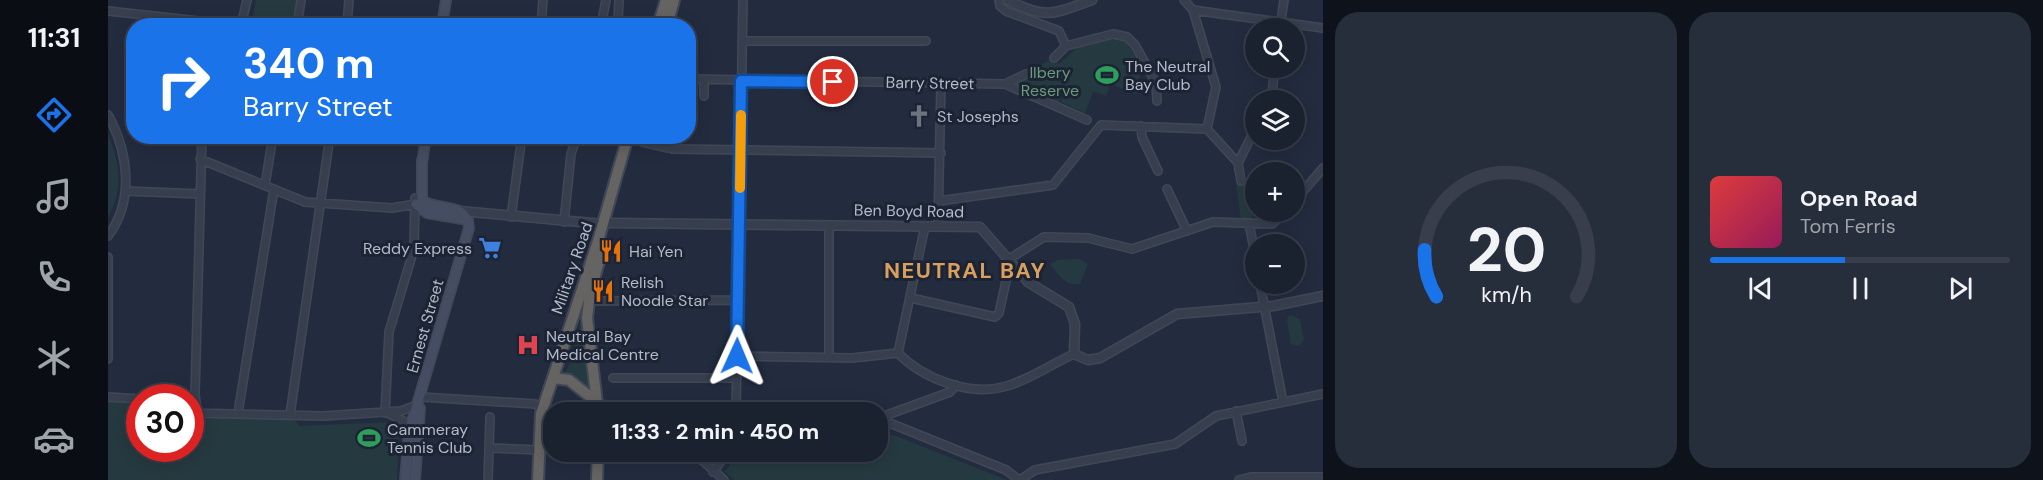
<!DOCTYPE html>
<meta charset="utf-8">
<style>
:root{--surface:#1a212f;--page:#272e3b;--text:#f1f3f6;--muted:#9fa3aa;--line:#383e4b;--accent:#1a73e8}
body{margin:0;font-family:"DM Sans",sans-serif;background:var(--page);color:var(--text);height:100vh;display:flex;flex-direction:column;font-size:22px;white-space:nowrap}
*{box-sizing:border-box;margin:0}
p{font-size:20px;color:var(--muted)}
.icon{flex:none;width:33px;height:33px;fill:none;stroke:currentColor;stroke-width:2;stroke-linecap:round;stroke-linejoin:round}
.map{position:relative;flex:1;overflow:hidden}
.details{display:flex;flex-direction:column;gap:12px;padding:12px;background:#0e121a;width:720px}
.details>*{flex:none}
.banner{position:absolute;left:18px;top:18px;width:570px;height:126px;border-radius:24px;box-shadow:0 3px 15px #0003,0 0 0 2px var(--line);background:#1a73e8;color:#fff;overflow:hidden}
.fabs{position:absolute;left:1137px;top:18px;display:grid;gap:12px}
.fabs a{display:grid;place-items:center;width:60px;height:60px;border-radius:50%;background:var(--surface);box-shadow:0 3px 15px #0003,0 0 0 2px var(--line);font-size:30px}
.speed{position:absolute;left:18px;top:384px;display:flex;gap:12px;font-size:30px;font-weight:700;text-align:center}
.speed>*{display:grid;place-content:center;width:78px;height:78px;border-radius:50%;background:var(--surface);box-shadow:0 3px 15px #0003,0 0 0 2px var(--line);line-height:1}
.speed .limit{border:9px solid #d22;background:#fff;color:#111}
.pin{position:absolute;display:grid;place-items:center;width:51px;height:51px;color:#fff;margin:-26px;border:3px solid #fff;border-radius:50%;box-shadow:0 2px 6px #0007}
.me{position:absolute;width:66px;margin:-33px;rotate:1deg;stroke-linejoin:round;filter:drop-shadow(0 0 4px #0008)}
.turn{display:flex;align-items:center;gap:21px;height:126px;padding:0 18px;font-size:27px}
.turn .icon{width:78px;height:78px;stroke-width:2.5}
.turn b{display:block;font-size:42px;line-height:51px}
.details .card{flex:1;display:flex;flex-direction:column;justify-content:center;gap:9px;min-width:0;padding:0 21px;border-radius:24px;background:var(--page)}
.details .dial{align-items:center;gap:0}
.dial svg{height:156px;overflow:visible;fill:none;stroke:var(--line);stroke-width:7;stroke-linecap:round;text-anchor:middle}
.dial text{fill:var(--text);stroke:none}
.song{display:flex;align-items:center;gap:18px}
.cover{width:72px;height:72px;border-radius:9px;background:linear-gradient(135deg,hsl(0 70% 55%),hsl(330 70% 35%))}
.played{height:6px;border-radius:3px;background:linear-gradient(90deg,var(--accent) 45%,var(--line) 45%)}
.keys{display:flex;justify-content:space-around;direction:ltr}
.details .tiles{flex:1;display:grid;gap:12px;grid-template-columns:repeat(2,1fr)}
.trip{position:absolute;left:435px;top:402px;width:345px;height:60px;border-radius:24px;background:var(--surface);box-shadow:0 3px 15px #0003,0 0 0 2px var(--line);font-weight:700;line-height:60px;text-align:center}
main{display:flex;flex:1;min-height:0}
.dock{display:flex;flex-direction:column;width:108px;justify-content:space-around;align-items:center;background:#0a0d13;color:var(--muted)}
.dock .icon{width:42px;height:42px}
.dock .active{color:var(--accent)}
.dock b{font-size:27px;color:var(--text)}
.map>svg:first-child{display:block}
.green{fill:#253a40}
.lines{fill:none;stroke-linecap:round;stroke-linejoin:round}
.minor-casing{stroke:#404858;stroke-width:10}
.tertiary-casing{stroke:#404858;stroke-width:11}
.secondary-casing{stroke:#404858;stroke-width:12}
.trunk-casing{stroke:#3f4757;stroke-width:14}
.minor{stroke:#373f4f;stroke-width:7}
.tertiary{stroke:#373f4f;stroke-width:8}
.secondary{stroke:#454d62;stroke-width:9}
.trunk{stroke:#656462;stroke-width:10}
.route-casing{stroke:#114b97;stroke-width:15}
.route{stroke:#1a73e8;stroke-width:10}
.slow{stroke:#f59e0b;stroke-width:10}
.labels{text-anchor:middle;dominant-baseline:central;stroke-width:6;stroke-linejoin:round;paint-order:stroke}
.poi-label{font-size:16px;fill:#b3baca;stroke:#1c2434;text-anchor:start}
.park-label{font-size:16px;fill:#6a9b7a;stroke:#1c2434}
.street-label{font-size:16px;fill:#b3baca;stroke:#1c2434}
.district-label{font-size:22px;font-weight:bold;letter-spacing:1.5px;fill:#d89f5f;stroke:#1c2434}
</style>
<main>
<nav class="dock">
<b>11:31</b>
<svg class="icon active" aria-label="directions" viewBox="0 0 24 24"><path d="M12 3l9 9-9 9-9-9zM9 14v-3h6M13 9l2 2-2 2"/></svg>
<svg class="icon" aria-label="music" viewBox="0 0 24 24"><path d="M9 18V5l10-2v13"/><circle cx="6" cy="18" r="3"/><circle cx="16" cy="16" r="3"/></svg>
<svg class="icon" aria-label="phone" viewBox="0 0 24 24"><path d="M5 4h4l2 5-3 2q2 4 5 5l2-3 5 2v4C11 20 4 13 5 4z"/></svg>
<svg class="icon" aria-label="climate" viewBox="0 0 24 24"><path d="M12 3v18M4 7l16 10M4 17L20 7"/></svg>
<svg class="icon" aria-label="car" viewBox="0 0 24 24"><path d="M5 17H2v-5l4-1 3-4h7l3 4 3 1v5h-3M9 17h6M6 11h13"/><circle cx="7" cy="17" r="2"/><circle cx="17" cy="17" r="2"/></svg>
</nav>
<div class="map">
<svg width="1215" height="480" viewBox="0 0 1215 480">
<rect width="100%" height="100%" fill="#232c3f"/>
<path class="green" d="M148,0H189L186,25L145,17Z
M1002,39L1018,42L1035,69L1030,80L1035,82L1029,94L1002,84L998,96L985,91L977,113L953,102L961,85L949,106L897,84L946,58L951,64L969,48Z
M0,135C12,164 16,188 0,217Z
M1136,182L1139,185L1145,219H1133L1128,184Z
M972,259L980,264L972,284C956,286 950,273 942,264L950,260Z
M1182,315L1192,319L1196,340L1191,346L1183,344L1179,319Z
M473,321L484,394L456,374L462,364Z
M0,401L31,402L32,448H82L83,414L99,418L186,420L192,426L286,422L291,426L289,480H0Z
M770,429L899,480H626L617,472L630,452H770Z"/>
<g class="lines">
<g class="minor-casing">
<path id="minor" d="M891,0L892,6L898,11L951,31L958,46L946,58
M1076,0L1085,10L1108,87L1099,129
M1085,10L1215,28
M0,11L136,26
M133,26L139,0
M189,26L193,0
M239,26L241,0
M433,26L435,0
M493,26L498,0
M502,26L510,22L511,0
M1172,28L1176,0
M634,41H818
M958,46L1005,34L1019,37L1027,45L1048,83L1049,101
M580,79L897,84L918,74
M897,84L979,120
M596,96V80
M1160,100L1164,93L1167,68
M0,115C20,151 27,200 0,236
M1033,126L1034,137L1050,171
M1099,129L1130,163L1133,181
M526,140L559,148
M564,149L833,153
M92,159L197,202L284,208L308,204
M1130,163L1148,127
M157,185L165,136
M1059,189L1079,231
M18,191L92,194
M831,201L945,185L993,125L1099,129
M1186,202L1215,168
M403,217L414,136
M456,222L463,154L469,136
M1141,224L1148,258
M721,225V357
M830,226L833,83
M0,257V359
M901,259L936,237L980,238L1024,249L1105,222L1164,224L1178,212
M1152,284L1175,402
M803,298L887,317L891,313L900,272L906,266
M480,301L629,300
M790,353L817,226
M629,356L744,358L790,353C814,378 860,396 895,387C920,381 943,364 966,354
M505,378H629
M848,385L842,392L779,415V422L898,470L911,480
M0,397L32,399
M313,397L427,404L435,409
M131,407L166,189
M89,410L87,394L94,136
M1128,411L1134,441
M628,412L635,0
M82,413L215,416L293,411L309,405
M277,413L281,332L306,249L307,198
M282,414L295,421L299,436
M182,415L222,136
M381,448L431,450
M585,452L616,480
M605,472L620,452
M380,480L382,417
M912,480L927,470L1067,444L1108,416L1215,394
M1131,480L1143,477H1215"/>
</g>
<g class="tertiary-casing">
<path id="tertiary" d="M900,0C938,20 945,14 984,0
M352,211L495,224
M502,223L872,227L920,282L961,307L967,324L966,354L980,360L992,358L1069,314L1165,306L1215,296"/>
</g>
<g class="secondary-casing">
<path id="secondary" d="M334,26L338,0
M314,164L318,136
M308,204L319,213L360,220
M297,480L301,432L361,228C359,201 329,212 314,200V160
M307,480L312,408"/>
</g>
<g class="trunk-casing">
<path id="trunk" d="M550,26L558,0
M559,26L566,0
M445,378L461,380L490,403
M490,412L479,318L482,293L494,251
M430,480L433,414L490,241L520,136
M489,480L490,452"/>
</g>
<use href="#minor" class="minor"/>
<use href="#tertiary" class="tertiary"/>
<use href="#secondary" class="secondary"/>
<use href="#trunk" class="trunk"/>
</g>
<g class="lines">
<g class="route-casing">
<path id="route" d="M629,356L633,81L725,82"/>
</g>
<use href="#route" class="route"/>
<path class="slow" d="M632,188L633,115"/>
</g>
<defs>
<g id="stadium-bare" transform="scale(1.8)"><path d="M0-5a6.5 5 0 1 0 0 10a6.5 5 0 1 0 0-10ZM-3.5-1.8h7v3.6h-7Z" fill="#2e9e5b" stroke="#1c2434" stroke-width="2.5" paint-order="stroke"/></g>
<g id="church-bare" transform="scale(1.8)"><path d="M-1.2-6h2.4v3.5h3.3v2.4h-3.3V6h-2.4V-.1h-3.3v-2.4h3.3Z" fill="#6b7280" stroke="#1c2434" stroke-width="2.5" paint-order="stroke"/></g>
<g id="supermarket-bare" transform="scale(1.8)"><path d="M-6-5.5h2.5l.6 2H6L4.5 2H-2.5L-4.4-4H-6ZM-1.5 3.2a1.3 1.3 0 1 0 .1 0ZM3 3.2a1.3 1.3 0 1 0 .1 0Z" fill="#3f7fe0" stroke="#1c2434" stroke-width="2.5" paint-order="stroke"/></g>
<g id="restaurant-bare" transform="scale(1.8)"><path d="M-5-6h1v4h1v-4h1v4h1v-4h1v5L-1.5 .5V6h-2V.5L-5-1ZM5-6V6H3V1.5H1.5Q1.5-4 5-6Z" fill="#e8710a" stroke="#1c2434" stroke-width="2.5" paint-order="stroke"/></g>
<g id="hospital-bare" transform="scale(1.8)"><path d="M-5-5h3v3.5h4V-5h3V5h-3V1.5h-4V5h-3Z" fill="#e0444e" stroke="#1c2434" stroke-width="2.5" paint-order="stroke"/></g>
</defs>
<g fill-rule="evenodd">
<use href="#stadium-bare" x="999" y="75"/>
<use href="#church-bare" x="811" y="116"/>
<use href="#supermarket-bare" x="382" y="248"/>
<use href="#restaurant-bare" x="503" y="251"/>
<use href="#restaurant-bare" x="495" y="291"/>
<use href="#hospital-bare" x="420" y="345"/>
<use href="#stadium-bare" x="261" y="438"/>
</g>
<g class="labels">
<g class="poi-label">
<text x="1017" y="66">The Neutral<tspan x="1017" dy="18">Bay Club</tspan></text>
<text x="829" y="116">St Josephs</text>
<text x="364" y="248" text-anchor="end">Reddy Express</text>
<text x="521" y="251">Hai Yen</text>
<text x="513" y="282">Relish<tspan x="513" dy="18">Noodle Star</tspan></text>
<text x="438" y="336">Neutral Bay<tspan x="438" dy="18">Medical Centre</tspan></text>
<text x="279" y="429">Cammeray<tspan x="279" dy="18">Tennis Club</tspan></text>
</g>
<g class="park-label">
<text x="942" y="72">Ilbery<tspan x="942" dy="18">Reserve</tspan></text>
</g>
<g class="street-label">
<text transform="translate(822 83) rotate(1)">Barry Street</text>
<text transform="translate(801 211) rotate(1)">Ben Boyd Road</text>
<text transform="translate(464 268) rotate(-71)">Military Road</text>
<text transform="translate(317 326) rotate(-74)">Ernest Street</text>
</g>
<g class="district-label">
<text x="857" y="270">NEUTRAL BAY</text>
</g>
</g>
</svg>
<div class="fabs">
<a><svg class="icon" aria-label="search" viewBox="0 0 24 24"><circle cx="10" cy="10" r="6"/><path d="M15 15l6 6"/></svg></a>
<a><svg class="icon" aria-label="layers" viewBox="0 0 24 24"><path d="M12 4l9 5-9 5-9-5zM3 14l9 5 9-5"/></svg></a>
<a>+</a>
<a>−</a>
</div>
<div class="speed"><div class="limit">30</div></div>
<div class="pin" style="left:725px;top:82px;background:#d93025"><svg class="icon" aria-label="arrive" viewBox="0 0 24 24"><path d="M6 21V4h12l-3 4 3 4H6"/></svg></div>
<svg class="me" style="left:629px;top:356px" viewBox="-20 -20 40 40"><path d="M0-17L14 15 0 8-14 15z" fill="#1a73e8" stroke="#fff" stroke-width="4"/></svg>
<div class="trip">11:33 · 2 min · 450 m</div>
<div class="banner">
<div class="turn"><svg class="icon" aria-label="right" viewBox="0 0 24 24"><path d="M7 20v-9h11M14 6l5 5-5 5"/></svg><div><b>340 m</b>Barry Street</div></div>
</div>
</div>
<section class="details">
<div class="tiles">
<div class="card dial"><svg viewBox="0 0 100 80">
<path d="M14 69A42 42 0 1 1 86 69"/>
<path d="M14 69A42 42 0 0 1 8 45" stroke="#1a73e8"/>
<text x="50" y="56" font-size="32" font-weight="700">20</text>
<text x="50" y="72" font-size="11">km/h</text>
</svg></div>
<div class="card">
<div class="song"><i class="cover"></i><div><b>Open Road</b><p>Tom Ferris</p></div></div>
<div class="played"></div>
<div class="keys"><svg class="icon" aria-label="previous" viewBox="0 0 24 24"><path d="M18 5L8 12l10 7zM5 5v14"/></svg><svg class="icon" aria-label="pause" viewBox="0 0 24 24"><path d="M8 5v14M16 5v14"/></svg><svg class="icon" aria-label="next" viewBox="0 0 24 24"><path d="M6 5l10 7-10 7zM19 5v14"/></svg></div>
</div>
</div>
</section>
</main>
